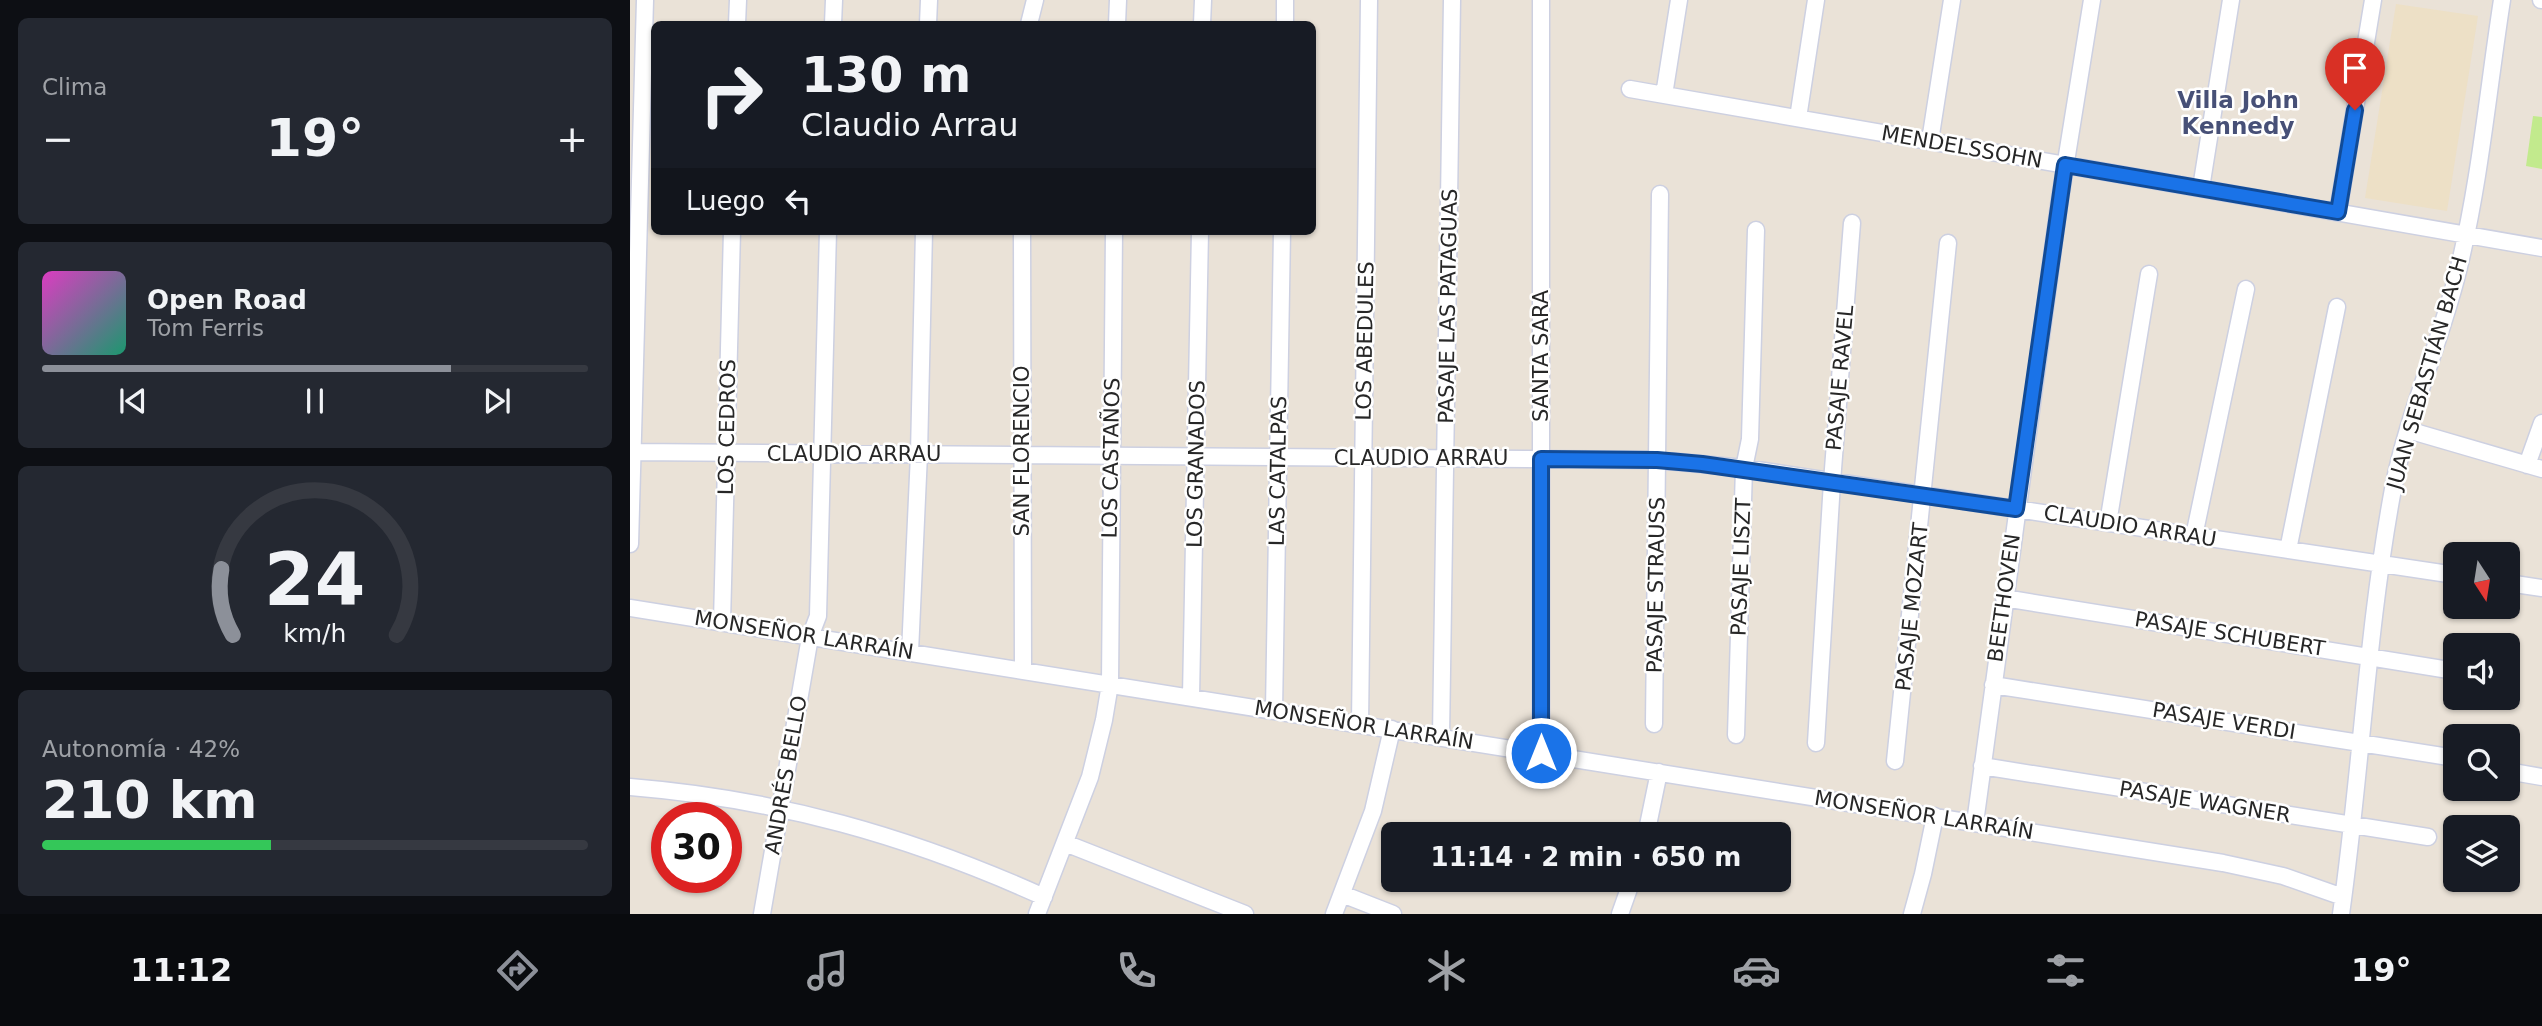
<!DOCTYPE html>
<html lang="es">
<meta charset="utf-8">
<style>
:root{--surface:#171b24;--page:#242831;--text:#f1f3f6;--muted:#9ea1a6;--line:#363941;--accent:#8c9099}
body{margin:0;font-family:"DejaVu Sans",sans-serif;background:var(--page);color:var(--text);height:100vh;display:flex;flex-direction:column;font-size:26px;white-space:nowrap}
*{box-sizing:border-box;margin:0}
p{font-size:23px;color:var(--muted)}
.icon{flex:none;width:38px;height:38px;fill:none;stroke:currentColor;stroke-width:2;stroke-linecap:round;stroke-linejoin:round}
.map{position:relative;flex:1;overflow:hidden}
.details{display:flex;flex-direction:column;gap:18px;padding:18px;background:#0d0f14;width:630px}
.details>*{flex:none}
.hud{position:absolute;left:21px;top:21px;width:665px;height:214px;border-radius:10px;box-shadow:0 2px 5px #0004;background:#171b24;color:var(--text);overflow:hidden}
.needle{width:46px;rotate:168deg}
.fabs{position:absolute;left:1813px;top:542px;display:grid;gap:14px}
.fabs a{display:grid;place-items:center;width:77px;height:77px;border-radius:10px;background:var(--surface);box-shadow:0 2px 5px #0004;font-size:35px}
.speed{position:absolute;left:21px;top:802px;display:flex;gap:14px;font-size:35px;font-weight:700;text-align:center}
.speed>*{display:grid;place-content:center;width:91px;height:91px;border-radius:50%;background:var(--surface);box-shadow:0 2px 5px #0004;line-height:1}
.speed .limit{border:10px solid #d22;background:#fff;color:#111}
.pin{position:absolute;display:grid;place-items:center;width:60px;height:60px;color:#fff;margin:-72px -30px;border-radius:50% 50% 50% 0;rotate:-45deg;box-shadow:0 0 7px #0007}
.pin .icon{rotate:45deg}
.me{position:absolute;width:77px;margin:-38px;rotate:0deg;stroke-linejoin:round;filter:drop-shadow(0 0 5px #0008)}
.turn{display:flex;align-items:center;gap:24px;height:147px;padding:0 35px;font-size:32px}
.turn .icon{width:91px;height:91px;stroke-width:2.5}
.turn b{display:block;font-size:49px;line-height:60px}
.then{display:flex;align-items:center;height:66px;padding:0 35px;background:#0003;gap:14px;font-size:26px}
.big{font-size:52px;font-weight:800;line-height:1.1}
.details .tile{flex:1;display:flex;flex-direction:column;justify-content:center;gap:10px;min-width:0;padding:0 24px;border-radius:10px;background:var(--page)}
.details .dial{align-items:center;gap:0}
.dial svg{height:182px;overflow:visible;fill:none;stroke:var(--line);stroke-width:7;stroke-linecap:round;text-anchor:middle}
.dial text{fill:var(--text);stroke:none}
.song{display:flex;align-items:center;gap:21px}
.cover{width:84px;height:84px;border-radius:10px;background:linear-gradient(135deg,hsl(310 70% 55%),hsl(160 70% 35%))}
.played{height:7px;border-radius:4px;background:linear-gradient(90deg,var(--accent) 75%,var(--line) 75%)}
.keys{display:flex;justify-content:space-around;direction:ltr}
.heat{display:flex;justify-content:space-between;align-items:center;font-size:38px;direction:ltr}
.charge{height:10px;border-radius:5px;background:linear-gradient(90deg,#34c759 42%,var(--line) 0)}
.trip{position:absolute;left:751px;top:822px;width:410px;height:70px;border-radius:10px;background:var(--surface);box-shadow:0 2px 5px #0004;font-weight:800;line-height:70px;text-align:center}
.tabs{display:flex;height:112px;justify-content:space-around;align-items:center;background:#090b0e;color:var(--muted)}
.tabs .icon{width:49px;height:49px}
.tabs .selected{color:var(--accent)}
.tabs b{font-size:32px;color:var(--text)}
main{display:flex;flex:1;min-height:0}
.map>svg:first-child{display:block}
.education{fill:#ede0c6}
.pitch{fill:#c2ea8d}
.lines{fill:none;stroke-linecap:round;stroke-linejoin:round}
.minor-casing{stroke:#cdd0e1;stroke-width:19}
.minor{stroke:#fff;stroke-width:16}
.route-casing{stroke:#114b97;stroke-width:18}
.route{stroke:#1a73e8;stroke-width:12}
.labels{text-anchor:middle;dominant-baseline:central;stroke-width:5;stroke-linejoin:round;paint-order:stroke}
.street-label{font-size:21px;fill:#272727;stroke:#fff}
.neighbourhood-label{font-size:23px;font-weight:bold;fill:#475077;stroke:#fff}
</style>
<main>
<section class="details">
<div class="tile"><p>Clima</p>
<div class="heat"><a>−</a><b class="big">19°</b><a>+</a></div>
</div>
<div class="tile">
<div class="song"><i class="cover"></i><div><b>Open Road</b><p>Tom Ferris</p></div></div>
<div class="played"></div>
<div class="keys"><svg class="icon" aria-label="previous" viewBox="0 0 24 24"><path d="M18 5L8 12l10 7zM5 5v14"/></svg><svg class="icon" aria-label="pause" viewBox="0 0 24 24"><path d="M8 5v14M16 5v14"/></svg><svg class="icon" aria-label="next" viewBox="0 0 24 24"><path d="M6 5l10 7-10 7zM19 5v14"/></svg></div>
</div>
<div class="tile dial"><svg viewBox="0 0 100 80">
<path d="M14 69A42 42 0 1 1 86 69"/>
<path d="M14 69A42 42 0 0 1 9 40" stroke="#8c9099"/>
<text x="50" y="56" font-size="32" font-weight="700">24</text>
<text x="50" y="72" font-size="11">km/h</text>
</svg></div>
<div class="tile"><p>Autonomía · 42%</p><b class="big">210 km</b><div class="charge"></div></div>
</section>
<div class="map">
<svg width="1912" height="914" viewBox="0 0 1912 914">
<rect width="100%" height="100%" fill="#eae2d7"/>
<path class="education" d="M1766,4L1848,16L1817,211L1735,198Z"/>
<path class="pitch" d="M1903,116L1912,117V169L1896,166Z"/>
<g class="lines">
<g class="minor-casing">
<path id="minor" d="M1911,0H1912
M107,24L108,0
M203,24L204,0
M298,24L299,0
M399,24L405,0
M487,24L488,0
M572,24L573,0
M655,24V0
M1000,89L1912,248
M1034,95L1049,0
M1168,118L1186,0
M1300,141L1322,0
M1571,188L1601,0
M1708,212L1743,0
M392,231L393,670
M1778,430L1912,469
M0,452L1027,460L1114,468L1825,575
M1897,465L1912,423
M1478,523L1519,274
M1564,536L1616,289
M0,544L15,0
M1658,550L1707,307
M1878,583L1912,588
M1374,598L1825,671
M0,608L1593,863L1653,876L1713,897
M92,622L102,231
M280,652L289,454L294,231
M1363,685L1825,758
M561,697L570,231
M644,711L652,231
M730,724L739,0
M1024,724L1030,194
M1106,735L1114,468L1120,439L1126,230
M811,737L822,0
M1186,743L1202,482L1222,223
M911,753V0
M1265,761L1318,243
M1352,766L1798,837
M1883,772L1912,777
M0,787C148,799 279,836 414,897
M1345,823L1429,205L1462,0
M1016,835L1029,772
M435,843L615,914
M712,894L763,914
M132,914L180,637L188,616L198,231
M407,914L460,777L474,720L480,684L484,231
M704,914L743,811L762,729
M990,914L1002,880
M1282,914L1293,874L1305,816
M1711,914C1731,773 1737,629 1763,489C1777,415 1810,345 1828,271C1850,182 1858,90 1872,0"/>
</g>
<use href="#minor" class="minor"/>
</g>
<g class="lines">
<g class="route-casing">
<path id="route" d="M911,753V459L1027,460L1072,464L1386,509L1435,165L1708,212L1725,110"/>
</g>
<use href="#route" class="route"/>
</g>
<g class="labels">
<g class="street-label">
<text transform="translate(1332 147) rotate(10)">MENDELSSOHN</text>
<text transform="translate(818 306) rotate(-89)">PASAJE LAS PATAGUAS</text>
<text transform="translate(735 341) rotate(-89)">LOS ABEDULES</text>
<text transform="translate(911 356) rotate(-90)">SANTA SARA</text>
<text transform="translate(1797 373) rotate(-74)">JUAN SEBASTIÁN BACH</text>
<text transform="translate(1210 378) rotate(-85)">PASAJE RAVEL</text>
<text transform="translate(97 427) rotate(-89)">LOS CEDROS</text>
<text transform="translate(392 451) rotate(-90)">SAN FLORENCIO</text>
<text x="224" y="454">CLAUDIO ARRAU</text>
<text transform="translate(481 458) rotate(-89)">LOS CASTAÑOS</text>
<text x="791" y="458">CLAUDIO ARRAU</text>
<text transform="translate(566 464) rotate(-89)">LOS GRANADOS</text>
<text transform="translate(648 471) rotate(-89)">LAS CATALPAS</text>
<text transform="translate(1500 526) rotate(9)">CLAUDIO ARRAU</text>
<text transform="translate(1111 567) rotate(-88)">PASAJE LISZT</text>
<text transform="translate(1026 585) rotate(-89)">PASAJE STRAUSS</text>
<text transform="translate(1374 598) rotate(-82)">BEETHOVEN</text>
<text transform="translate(1282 607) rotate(-84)">PASAJE MOZART</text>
<text transform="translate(1600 634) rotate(9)">PASAJE SCHUBERT</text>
<text transform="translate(174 635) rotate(9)">MONSEÑOR LARRAÍN</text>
<text transform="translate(1594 721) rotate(9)">PASAJE VERDI</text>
<text transform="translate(734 725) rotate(9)">MONSEÑOR LARRAÍN</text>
<text transform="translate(156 775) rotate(-80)">ANDRÉS BELLO</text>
<text transform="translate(1575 802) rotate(9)">PASAJE WAGNER</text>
<text transform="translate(1294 815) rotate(9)">MONSEÑOR LARRAÍN</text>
</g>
<g class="neighbourhood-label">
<text x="1608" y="100">Villa John<tspan x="1608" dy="26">Kennedy</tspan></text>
</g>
</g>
</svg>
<div class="fabs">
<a><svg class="needle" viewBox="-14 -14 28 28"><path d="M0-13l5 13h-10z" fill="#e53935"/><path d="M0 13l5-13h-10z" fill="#9ea1a6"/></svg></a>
<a><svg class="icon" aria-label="sound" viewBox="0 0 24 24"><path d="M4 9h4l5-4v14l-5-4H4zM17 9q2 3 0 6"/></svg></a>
<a><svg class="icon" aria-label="search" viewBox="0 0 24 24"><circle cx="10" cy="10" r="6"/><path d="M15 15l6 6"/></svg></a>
<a><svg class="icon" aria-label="layers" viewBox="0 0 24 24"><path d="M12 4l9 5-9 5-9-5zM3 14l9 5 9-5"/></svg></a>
</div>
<div class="speed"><div class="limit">30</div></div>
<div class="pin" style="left:1725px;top:110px;background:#d93025"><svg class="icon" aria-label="arrive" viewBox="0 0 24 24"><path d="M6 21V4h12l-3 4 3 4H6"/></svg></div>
<svg class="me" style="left:911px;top:753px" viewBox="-20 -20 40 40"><circle r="17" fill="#1a73e8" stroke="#fff" stroke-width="3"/><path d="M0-11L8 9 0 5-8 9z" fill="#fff"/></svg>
<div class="trip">11:14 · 2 min · 650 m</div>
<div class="hud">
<div class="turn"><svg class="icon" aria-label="right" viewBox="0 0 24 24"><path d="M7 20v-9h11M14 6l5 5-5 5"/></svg><div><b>130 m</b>Claudio Arrau</div></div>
<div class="then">Luego<svg class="icon" aria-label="left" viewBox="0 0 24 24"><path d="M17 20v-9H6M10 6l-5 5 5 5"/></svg></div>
</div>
</div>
</main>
<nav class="tabs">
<b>11:12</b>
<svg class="icon selected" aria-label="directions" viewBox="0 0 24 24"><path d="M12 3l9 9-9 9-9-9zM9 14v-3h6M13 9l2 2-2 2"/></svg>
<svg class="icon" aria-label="music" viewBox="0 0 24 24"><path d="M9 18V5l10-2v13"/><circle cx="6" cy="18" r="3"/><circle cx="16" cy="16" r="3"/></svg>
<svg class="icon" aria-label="phone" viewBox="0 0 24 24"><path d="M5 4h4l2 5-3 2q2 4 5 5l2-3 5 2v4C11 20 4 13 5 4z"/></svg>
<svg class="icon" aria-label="climate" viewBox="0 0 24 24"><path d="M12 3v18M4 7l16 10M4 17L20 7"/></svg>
<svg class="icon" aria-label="car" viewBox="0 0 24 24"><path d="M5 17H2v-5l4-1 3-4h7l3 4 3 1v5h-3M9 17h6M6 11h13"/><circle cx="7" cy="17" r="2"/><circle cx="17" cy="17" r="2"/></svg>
<svg class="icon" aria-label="filters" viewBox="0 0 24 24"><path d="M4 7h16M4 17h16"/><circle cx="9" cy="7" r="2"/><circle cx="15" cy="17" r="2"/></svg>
<b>19°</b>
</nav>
